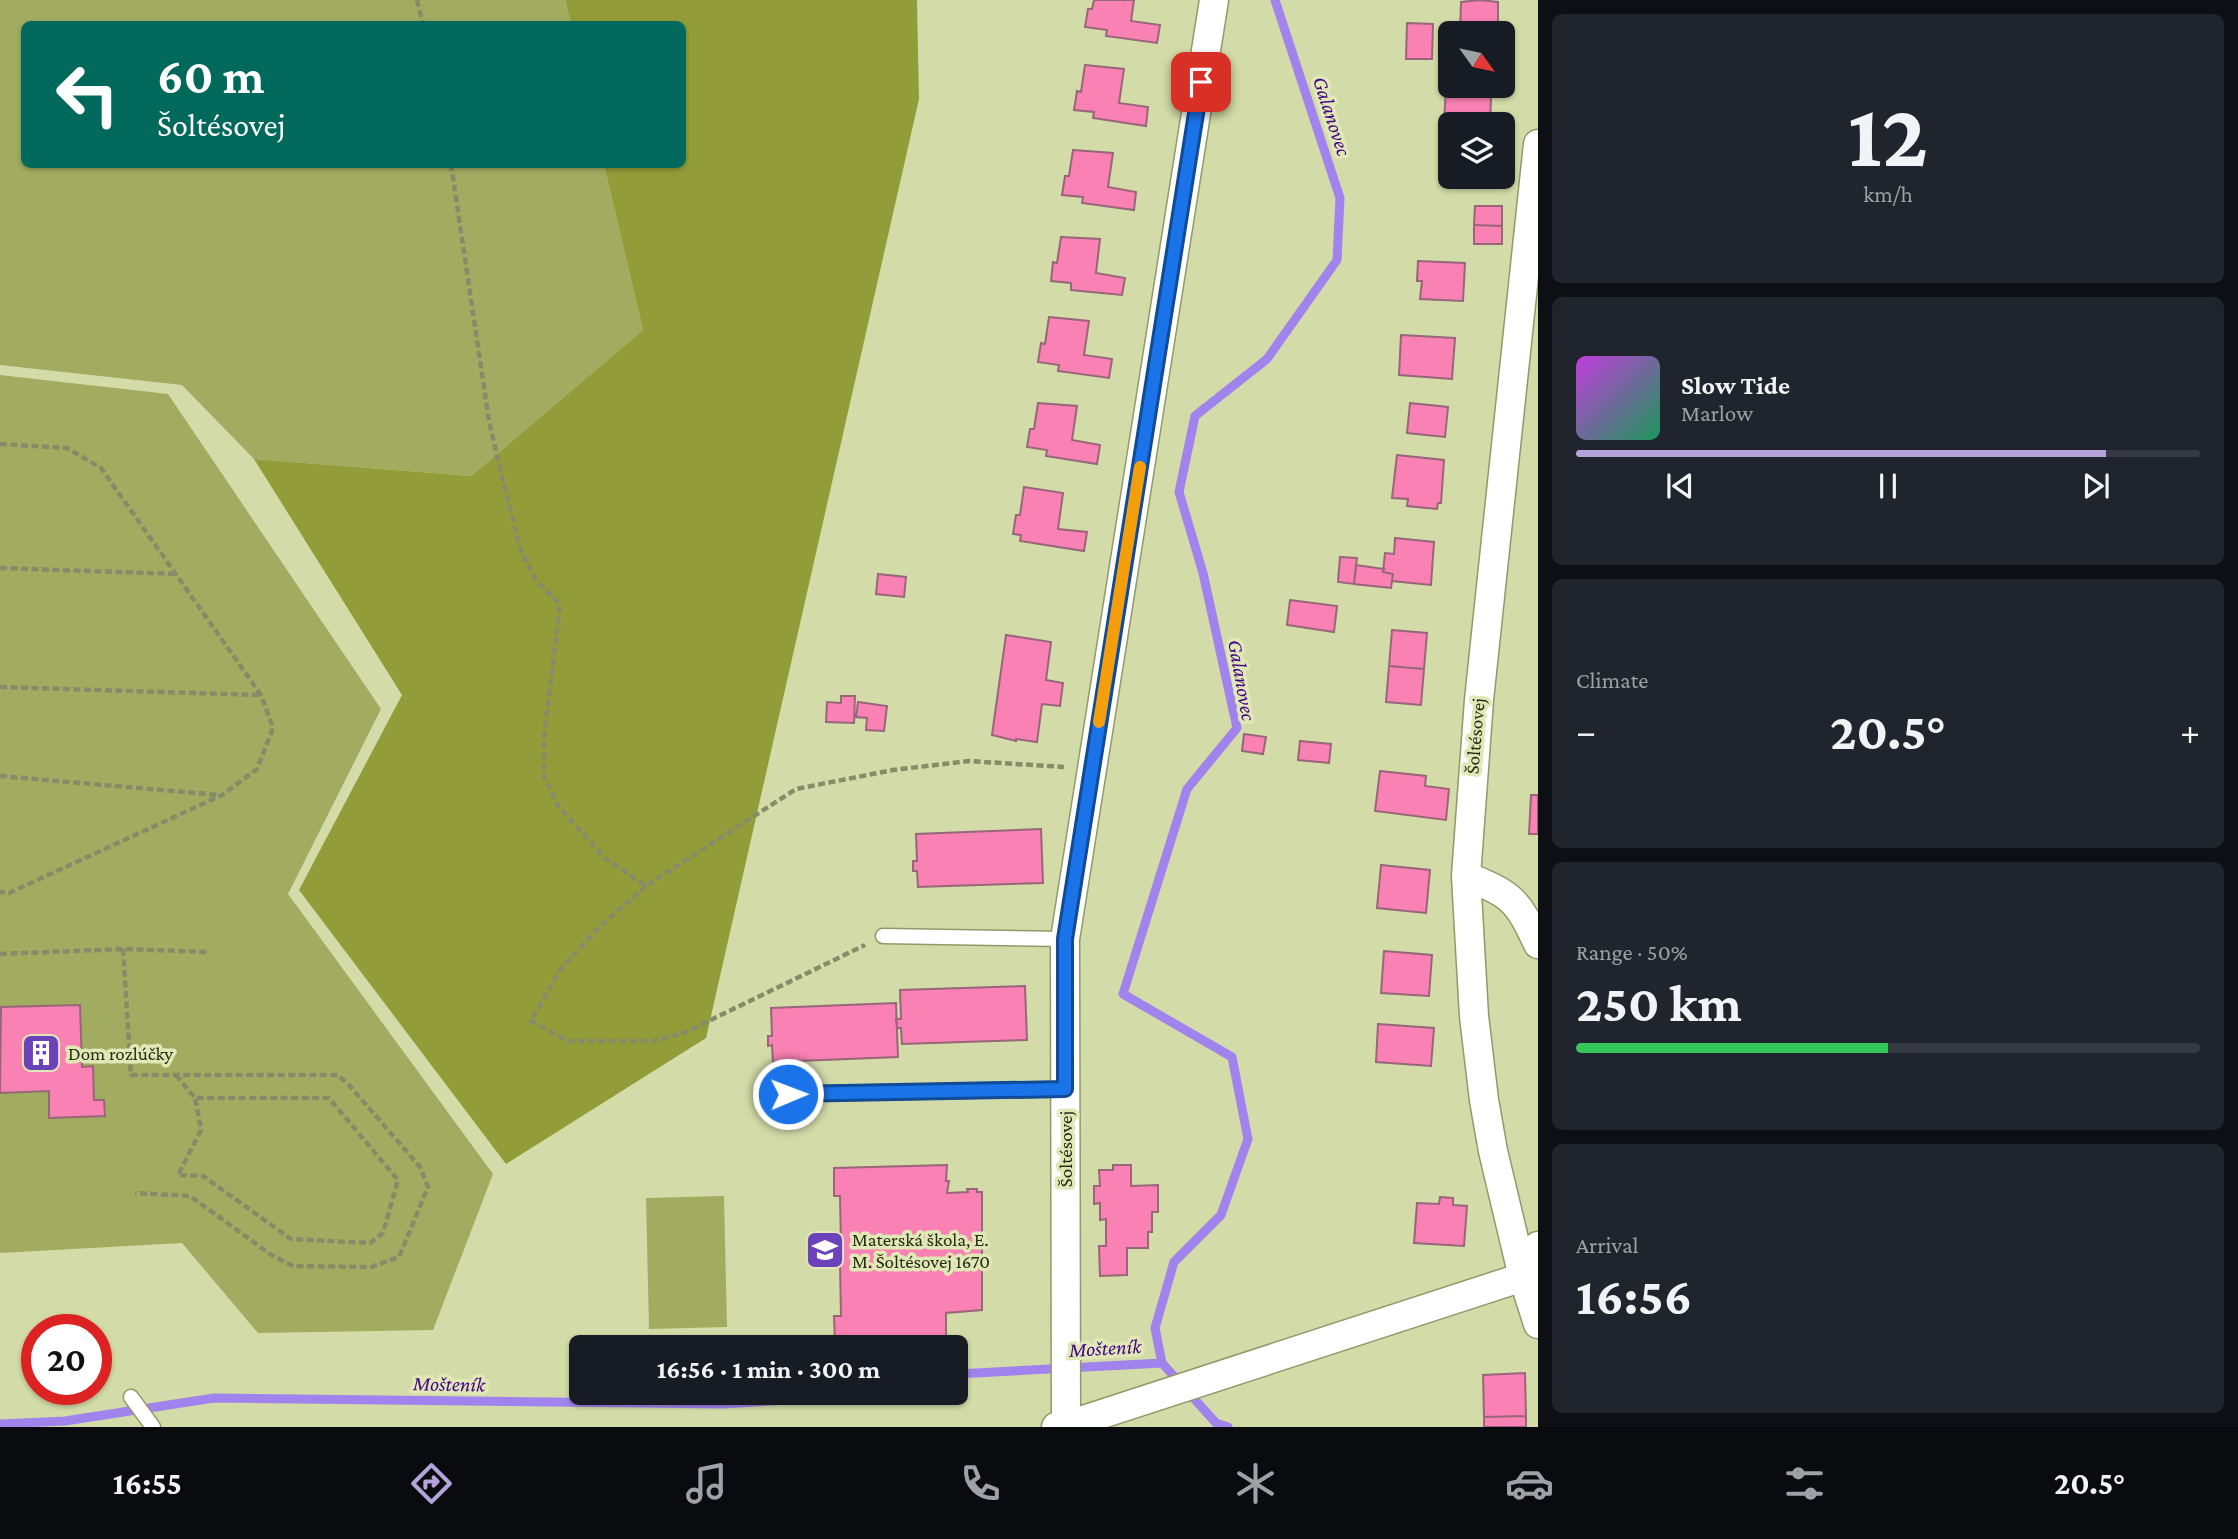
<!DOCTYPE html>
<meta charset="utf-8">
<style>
:root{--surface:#171b24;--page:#20242c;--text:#f1f3f6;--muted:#9ea1a6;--line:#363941;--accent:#b5a3db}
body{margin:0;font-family:"Crimson Pro",serif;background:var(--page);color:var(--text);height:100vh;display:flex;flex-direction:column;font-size:26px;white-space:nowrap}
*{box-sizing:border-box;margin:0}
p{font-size:23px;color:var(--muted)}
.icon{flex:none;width:38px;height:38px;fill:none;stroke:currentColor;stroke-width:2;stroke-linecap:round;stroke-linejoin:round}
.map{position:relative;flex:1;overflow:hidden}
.drawer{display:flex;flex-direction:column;gap:14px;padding:14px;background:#0d0f14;width:700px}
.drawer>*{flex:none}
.hud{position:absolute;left:21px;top:21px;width:665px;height:147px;border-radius:10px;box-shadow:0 2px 5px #0004;background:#00695c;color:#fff;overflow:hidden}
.needle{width:46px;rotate:123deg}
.fabs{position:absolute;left:1438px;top:21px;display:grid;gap:14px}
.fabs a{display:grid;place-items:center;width:77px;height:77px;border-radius:10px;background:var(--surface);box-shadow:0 2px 5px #0004;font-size:35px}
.speed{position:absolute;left:21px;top:1314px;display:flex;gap:14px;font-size:35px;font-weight:700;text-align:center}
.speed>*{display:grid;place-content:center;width:91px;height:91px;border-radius:50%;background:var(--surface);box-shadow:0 2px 5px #0004;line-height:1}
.speed .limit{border:10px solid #d22;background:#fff;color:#111}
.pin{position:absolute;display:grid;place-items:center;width:60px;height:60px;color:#fff;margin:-30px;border-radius:14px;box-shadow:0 4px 10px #0006}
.me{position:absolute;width:77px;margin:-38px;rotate:89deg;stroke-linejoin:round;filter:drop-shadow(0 0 5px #0008)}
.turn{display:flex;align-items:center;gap:24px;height:147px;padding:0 21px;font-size:32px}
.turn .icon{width:91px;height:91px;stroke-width:2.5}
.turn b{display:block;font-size:49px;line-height:60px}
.big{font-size:52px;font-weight:700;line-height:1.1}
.drawer .tile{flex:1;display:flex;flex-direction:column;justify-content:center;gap:10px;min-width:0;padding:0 24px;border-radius:10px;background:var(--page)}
.drawer .dial{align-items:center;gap:0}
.dial b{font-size:91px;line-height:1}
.song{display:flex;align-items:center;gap:21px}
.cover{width:84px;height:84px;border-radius:10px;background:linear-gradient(135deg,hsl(290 70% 55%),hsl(150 70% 35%))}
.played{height:7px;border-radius:4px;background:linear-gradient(90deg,var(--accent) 85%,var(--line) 85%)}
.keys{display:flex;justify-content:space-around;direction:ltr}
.heat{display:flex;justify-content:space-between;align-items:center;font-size:38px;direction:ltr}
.charge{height:10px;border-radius:5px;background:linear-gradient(90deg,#34c759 50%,var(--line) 0)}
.trip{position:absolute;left:569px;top:1335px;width:399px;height:70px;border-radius:10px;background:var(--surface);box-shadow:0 2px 5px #0004;font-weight:700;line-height:70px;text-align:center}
.tab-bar{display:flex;height:112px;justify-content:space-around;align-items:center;background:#090b0e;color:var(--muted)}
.tab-bar .icon{width:49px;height:49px}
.tab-bar .active{color:var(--accent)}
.tab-bar b{font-size:32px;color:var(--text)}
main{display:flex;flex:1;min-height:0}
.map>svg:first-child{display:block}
.green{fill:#a2ac60}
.forest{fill:#929d39}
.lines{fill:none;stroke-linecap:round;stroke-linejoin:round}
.stream{stroke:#a183ee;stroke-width:9}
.building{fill:#f981b3;stroke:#976679;stroke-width:2}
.service-casing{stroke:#929969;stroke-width:17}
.minor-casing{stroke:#929969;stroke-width:31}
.path{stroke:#868c67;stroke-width:4.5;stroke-dasharray:7 3.5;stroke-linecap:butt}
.service{stroke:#fff;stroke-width:14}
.minor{stroke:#fff;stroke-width:28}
.route-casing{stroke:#114b97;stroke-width:18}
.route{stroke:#1a73e8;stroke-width:12}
.slow{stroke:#f59e0b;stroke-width:12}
.labels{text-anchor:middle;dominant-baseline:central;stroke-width:7;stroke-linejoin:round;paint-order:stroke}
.street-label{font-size:19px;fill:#272a16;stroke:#e0e8b5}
.poi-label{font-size:19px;fill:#272a16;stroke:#e0e8b5;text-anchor:start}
.water-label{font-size:21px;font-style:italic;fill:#440189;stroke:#e0e8b5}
</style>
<main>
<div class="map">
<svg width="1538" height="1427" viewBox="0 0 1538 1427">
<rect width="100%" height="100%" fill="#d3dba8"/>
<path class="green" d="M0,0H565L571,24H24V164L604,165L643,330L471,476L254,459L182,385L0,365Z
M0,375L168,394L381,709L288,894L493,1174L433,1330L258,1333L182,1243L0,1253Z
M724,1196L727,1327L649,1329L646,1198Z"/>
<path class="forest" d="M565,0H917L919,99L706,1038L506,1164L299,890L402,695L254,459L471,476L643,330L604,165L682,164V24H571Z"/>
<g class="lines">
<path class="stream" d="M1162,1363L1155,1328L1174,1262L1221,1215L1248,1139L1232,1057L1123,994L1187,789L1237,728L1203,573L1179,492L1195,416L1267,359L1337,260L1340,198L1275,0
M956,1374L1162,1363L1216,1423L1228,1427
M0,1424L65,1421L214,1398L723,1404L899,1393"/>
</g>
<path class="building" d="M1094,0H1134L1131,21L1160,25L1157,43L1106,36L1107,30L1085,27L1088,9H1092Z
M1480,0L1498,2V33H1460L1461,2Z
M1407,23L1433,24L1432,59H1406Z
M1085,65L1124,69L1119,103L1148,107L1146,126L1093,118L1094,112L1074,110L1077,91L1081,92Z
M1446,85L1476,86L1477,97H1491L1490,124H1444Z
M1444,124H1456H1451V163H1443Z
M1073,150L1113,153L1108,187L1136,192L1134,210L1082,203L1083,197L1062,195L1065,176H1069Z
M1475,206H1502V226L1474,225Z
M1474,225L1502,226V244H1474Z
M1061,237L1100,239L1096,273L1125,278L1122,295L1071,290V283L1051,281L1053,262L1057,263Z
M1418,261L1465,263L1463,301L1420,299L1422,281H1417Z
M1049,317L1089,321L1084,355L1112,359L1109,378L1058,371L1059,365L1038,362L1041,343L1045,344Z
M1401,335L1455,338L1452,379L1399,375Z
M1038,403L1077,406L1072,440L1100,445L1097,464L1046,456L1047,450L1027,447L1030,429H1034Z
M1410,403L1448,407L1445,437L1407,433Z
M1397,455L1444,460L1441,503H1438L1437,509L1407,506L1408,499L1392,498Z
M1024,487L1063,493L1058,529L1087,532L1084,551L1020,541L1021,535L1013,534L1016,515H1020Z
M1395,538L1434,542L1431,585L1392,581L1393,574L1383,572L1385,553L1394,554Z
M1340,557L1357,558L1354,584L1338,582Z
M1356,565L1384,569L1383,572L1393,574L1391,588L1354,584Z
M878,574L906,577L904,597L876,594Z
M1290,600L1337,606L1334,632L1287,625Z
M1392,630L1427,633L1424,669L1389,666Z
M1006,635L1051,642L1046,680L1063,683L1060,706L1042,704L1037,742L1016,739V741L992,735Z
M1389,666L1424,669L1421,705L1386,702Z
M841,696H855L854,723L826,722L827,702L841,703Z
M858,702L887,706L884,731L866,730L867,718L856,717Z
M1244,734L1266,737L1263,754L1242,751Z
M1300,741L1331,744L1329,763L1298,760Z
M1380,771L1426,776L1425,786L1449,789L1446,820L1375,811Z
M1531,795H1538V834H1529Z
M1041,829L1043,883L918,887L917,871H913V861H917L916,834Z
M1381,865L1430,870L1426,913L1377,908Z
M1384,951L1432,955L1429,996L1381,993Z
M1025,986L1027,1040L902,1044L901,1028H897L896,1019H901L900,990Z
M896,1003L898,1057L773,1062L772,1045L768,1046V1036H772L771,1008Z
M80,1005L82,1067L93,1066L94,1100H104L105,1116L49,1118V1091L0,1093L1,1007Z
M1378,1024L1434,1028L1431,1066L1376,1062Z
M947,1165L946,1181H949L947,1193L968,1192L967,1189H977V1192H982V1310L946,1313V1340L835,1343L834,1316H841L840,1264L834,1263V1247L841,1246L840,1196H834V1168Z
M1113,1165H1131V1186L1158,1185V1212H1152V1232H1148V1248H1127V1275L1100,1276L1099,1246H1106V1219L1100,1220V1203L1094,1204V1186H1100L1099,1170H1113Z
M1440,1197L1453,1198V1205L1467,1206L1464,1246L1414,1243L1417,1203L1439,1204Z
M1525,1373L1526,1416L1484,1417L1483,1375Z
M1526,1416V1427H1484V1417Z"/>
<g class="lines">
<g class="service-casing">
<path id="service" d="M883,936L1065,939
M788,1094L1065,1089
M131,1397L153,1427"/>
</g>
<g class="minor-casing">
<path id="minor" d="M1538,144L1479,700L1466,876L1474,1016L1484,1100L1493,1151L1523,1277L1538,1324
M1466,876C1512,895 1517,899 1538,944
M1056,1427L1065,1426L1523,1277L1538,1246
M1066,1427L1065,939L1214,0"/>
</g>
<path class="path" d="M417,0L423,24
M451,164L489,421L504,485L520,548L535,579L560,605L544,737V776L558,806L605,858L646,886L796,789L893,770L969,761L1064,767
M0,444L67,448L101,468L261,695L273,728L257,769L222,795L9,893L0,892
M0,568L176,574
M0,687L260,695
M0,776L219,795
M646,886L600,926L560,970L531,1021L568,1041H653L686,1032L865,945
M123,949L131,1075H338L349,1085L420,1167L428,1187L399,1257L371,1267L293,1266L273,1256L190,1196L135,1193
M0,954L123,949L207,952
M176,1075L195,1098H329L398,1180L383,1233L370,1243L291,1239L203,1176L178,1175L201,1130L195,1098"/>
<use href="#service" class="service"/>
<use href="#minor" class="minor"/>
</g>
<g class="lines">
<g class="route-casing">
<path id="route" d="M788,1094L1065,1089V939L1201,82"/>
</g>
<use href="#route" class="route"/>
<path class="slow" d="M1099,722L1140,467"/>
</g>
<defs>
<g id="building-square" transform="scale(2.0125)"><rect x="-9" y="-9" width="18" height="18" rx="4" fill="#6c42ba" stroke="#e0e8b5"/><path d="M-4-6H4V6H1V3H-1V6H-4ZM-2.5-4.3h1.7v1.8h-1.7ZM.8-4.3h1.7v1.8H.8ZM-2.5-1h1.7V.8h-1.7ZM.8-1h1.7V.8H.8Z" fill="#fff"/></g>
<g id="school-square" transform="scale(2.0125)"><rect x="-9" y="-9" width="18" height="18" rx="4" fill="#6c42ba" stroke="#e0e8b5"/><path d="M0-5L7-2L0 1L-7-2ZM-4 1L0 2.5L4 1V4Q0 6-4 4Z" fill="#fff"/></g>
</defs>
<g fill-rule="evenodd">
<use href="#building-square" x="41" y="1053"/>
<use href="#school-square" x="825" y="1250"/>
</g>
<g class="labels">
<g class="street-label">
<text transform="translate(1475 736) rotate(-85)">Šoltésovej</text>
<text transform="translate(1065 1149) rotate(-90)">Šoltésovej</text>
</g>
<g class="poi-label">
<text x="68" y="1053">Dom rozlúčky</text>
<text x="852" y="1239">Materská škola, E.<tspan x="852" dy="22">M. Šoltésovej 1670</tspan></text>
</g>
<g class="water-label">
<text transform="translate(1332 116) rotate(72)">Galanovec</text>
<text transform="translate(1242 680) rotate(80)">Galanovec</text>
<text transform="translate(1105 1348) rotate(-3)">Mošteník</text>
<text transform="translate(449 1384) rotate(1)">Mošteník</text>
</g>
</g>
</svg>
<div class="fabs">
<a><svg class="needle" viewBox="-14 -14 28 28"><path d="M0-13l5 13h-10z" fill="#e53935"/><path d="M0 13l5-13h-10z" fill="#9ea1a6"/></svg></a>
<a><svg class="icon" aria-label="layers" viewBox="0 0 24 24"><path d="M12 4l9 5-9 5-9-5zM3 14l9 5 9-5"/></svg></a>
</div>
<div class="speed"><div class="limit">20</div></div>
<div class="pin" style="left:1201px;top:82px;background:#d93025"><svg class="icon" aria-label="arrive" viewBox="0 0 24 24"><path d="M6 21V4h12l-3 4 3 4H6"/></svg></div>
<svg class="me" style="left:788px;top:1094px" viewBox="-20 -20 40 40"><circle r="17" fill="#1a73e8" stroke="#fff" stroke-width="3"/><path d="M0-11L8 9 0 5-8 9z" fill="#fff"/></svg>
<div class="trip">16:56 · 1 min · 300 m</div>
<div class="hud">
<div class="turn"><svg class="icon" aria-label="left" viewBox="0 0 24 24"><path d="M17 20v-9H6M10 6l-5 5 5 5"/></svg><div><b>60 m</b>Šoltésovej</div></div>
</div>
</div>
<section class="drawer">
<div class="tile dial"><b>12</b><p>km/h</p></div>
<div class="tile">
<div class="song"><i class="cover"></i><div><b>Slow Tide</b><p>Marlow</p></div></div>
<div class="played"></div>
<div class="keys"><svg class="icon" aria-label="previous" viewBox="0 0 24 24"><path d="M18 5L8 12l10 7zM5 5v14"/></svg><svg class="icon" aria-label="pause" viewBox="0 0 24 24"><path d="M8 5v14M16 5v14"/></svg><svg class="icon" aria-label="next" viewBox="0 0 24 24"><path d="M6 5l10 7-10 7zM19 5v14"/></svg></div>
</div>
<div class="tile"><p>Climate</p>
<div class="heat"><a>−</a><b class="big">20.5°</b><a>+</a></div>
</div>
<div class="tile"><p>Range · 50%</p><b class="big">250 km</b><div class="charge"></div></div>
<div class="tile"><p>Arrival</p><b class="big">16:56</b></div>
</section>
</main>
<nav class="tab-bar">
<b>16:55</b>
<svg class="icon active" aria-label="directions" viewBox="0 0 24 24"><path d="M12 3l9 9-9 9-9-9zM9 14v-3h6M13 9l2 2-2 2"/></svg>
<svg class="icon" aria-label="music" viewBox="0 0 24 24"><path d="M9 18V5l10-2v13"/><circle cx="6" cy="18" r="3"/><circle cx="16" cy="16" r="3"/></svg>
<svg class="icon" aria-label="phone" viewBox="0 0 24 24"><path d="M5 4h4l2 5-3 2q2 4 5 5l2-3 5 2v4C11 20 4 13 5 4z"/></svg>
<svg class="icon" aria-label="climate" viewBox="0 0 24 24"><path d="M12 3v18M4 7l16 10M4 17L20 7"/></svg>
<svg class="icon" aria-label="car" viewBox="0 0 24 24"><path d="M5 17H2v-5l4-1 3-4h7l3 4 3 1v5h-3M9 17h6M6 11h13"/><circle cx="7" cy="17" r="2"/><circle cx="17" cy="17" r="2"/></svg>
<svg class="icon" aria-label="filters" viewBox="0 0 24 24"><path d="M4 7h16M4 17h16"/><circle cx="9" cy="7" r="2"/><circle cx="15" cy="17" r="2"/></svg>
<b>20.5°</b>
</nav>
